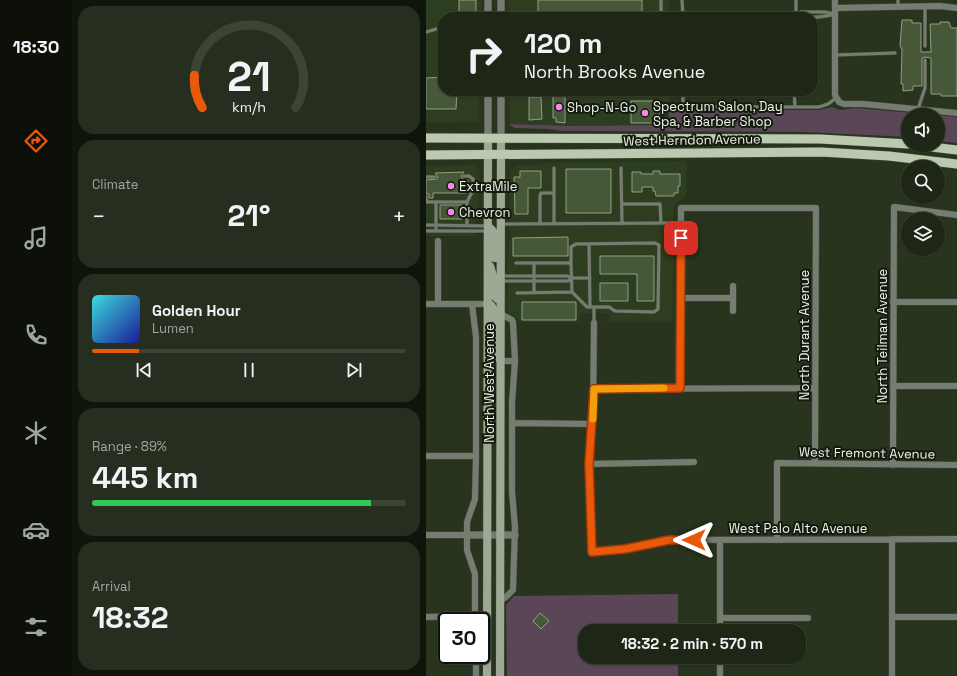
<!DOCTYPE html>
<meta charset="utf-8">
<style>
:root{--surface:#1e2716;--page:#262f1f;--text:#f1f3f6;--muted:#a1a5a1;--line:#3c4435;--accent:#ea580c}
body{margin:0;font-family:"Space Grotesk",sans-serif;background:var(--page);color:var(--text);height:100vh;display:flex;flex-direction:column;font-size:15px;white-space:nowrap}
*{box-sizing:border-box;margin:0}
p{font-size:13px;color:var(--muted)}
.icon{flex:none;width:22px;height:22px;fill:none;stroke:currentColor;stroke-width:2;stroke-linecap:round;stroke-linejoin:round}
.map{position:relative;flex:1;overflow:hidden}
.panel{display:flex;flex-direction:column;gap:6px;padding:6px;background:#10150c;width:354px}
.panel>*{flex:none}
.banner{position:absolute;left:12px;top:12px;width:380px;height:84px;border-radius:16px;box-shadow:0 1px 3px #0004,0 0 0 1px var(--line);background:#1e2716;color:var(--text);overflow:hidden}
.tools{position:absolute;left:475px;top:108px;display:grid;gap:8px}
.tools a{display:grid;place-items:center;width:44px;height:44px;border-radius:50%;background:var(--surface);box-shadow:0 1px 3px #0004,0 0 0 1px var(--line);font-size:20px}
.speed{position:absolute;left:12px;top:612px;display:flex;gap:8px;font-size:20px;font-weight:700;text-align:center}
.speed>*{display:grid;place-content:center;width:52px;height:52px;border-radius:50%;background:var(--surface);box-shadow:0 1px 3px #0004,0 0 0 1px var(--line);line-height:1}
.speed .limit{border:2px solid #111;border-radius:6px;background:#fff;color:#111}
.pin{position:absolute;display:grid;place-items:center;width:34px;height:34px;color:#fff;margin:-17px;border-radius:8px;box-shadow:0 2px 6px #0006}
.me{position:absolute;width:44px;margin:-22px;rotate:270deg;stroke-linejoin:round;filter:drop-shadow(0 0 3px #0008)}
.turn{display:flex;align-items:center;gap:14px;height:84px;padding:0 20px;font-size:18px}
.turn .icon{width:52px;height:52px;stroke-width:2.5}
.turn b{display:block;font-size:28px;line-height:34px}
.big{font-size:30px;font-weight:700;line-height:1.1}
.panel .tile{flex:1;display:flex;flex-direction:column;justify-content:center;gap:6px;min-width:0;padding:0 14px;border-radius:16px;background:var(--page)}
.panel .dial{align-items:center;gap:0}
.dial svg{height:104px;overflow:visible;fill:none;stroke:var(--line);stroke-width:7;stroke-linecap:round;text-anchor:middle}
.dial text{fill:var(--text);stroke:none}
.song{display:flex;align-items:center;gap:12px}
.cover{width:48px;height:48px;border-radius:6px;background:linear-gradient(135deg,hsl(180 70% 55%),hsl(240 70% 35%))}
.played{height:4px;border-radius:2px;background:linear-gradient(90deg,var(--accent) 15%,var(--line) 15%)}
.keys{display:flex;justify-content:space-around;direction:ltr}
.heat{display:flex;justify-content:space-between;align-items:center;font-size:22px;direction:ltr}
.charge{height:6px;border-radius:3px;background:linear-gradient(90deg,#34c759 89%,var(--line) 0)}
.trip{position:absolute;left:152px;top:624px;width:228px;height:40px;border-radius:16px;background:var(--surface);box-shadow:0 1px 3px #0004,0 0 0 1px var(--line);font-weight:700;line-height:40px;text-align:center}
main{display:flex;flex:1;min-height:0}
.tabs{display:flex;flex-direction:column;width:72px;justify-content:space-around;align-items:center;background:#0c1009;color:var(--muted)}
.tabs .icon{width:28px;height:28px}
.tabs .active{color:var(--accent)}
.tabs b{font-size:18px;color:var(--text)}
.map>svg:first-child{display:block}
.built{fill:#2d3d1f}
.green{fill:#5a4656}
.building{fill:#475838;stroke:#91a084}
.lines{fill:none;stroke-linecap:round;stroke-linejoin:round}
.service-casing{stroke:#444f39;stroke-width:4}
.minor-casing{stroke:#444f39;stroke-width:7}
.tertiary-casing{stroke:#444f39;stroke-width:8}
.secondary-casing{stroke:#444f39;stroke-width:9}
.primary-casing{stroke:#444f39;stroke-width:10}
.service{stroke:#767c71;stroke-width:3}
.minor{stroke:#767c71;stroke-width:6}
.tertiary{stroke:#767c71;stroke-width:7}
.secondary{stroke:#9da895;stroke-width:8}
.primary{stroke:#bbc9b0;stroke-width:9}
.route-casing{stroke:#983908;stroke-width:10}
.route{stroke:#ea580c;stroke-width:7}
.slow{stroke:#f59e0b;stroke-width:7}
.poi-dot{fill:#f987e9;stroke:#141a0f;stroke-width:1.5}
.labels{text-anchor:middle;dominant-baseline:central;stroke-width:4;stroke-linejoin:round;paint-order:stroke}
.poi-label{font-size:13px;fill:#edf5e6;stroke:#141a0f;text-anchor:start}
.street-label{font-size:13px;fill:#edf5e6;stroke:#141a0f}
</style>
<main>
<nav class="tabs">
<b>18:30</b>
<svg class="icon active" aria-label="directions" viewBox="0 0 24 24"><path d="M12 3l9 9-9 9-9-9zM9 14v-3h6M13 9l2 2-2 2"/></svg>
<svg class="icon" aria-label="music" viewBox="0 0 24 24"><path d="M9 18V5l10-2v13"/><circle cx="6" cy="18" r="3"/><circle cx="16" cy="16" r="3"/></svg>
<svg class="icon" aria-label="phone" viewBox="0 0 24 24"><path d="M5 4h4l2 5-3 2q2 4 5 5l2-3 5 2v4C11 20 4 13 5 4z"/></svg>
<svg class="icon" aria-label="climate" viewBox="0 0 24 24"><path d="M12 3v18M4 7l16 10M4 17L20 7"/></svg>
<svg class="icon" aria-label="car" viewBox="0 0 24 24"><path d="M5 17H2v-5l4-1 3-4h7l3 4 3 1v5h-3M9 17h6M6 11h13"/><circle cx="7" cy="17" r="2"/><circle cx="17" cy="17" r="2"/></svg>
<svg class="icon" aria-label="filters" viewBox="0 0 24 24"><path d="M4 7h16M4 17h16"/><circle cx="9" cy="7" r="2"/><circle cx="15" cy="17" r="2"/></svg>
</nav>
<section class="panel">
<div class="tile dial"><svg viewBox="0 0 100 80">
<path d="M14 69A42 42 0 1 1 86 69"/>
<path d="M14 69A42 42 0 0 1 8 44" stroke="#ea580c"/>
<text x="50" y="56" font-size="32" font-weight="700">21</text>
<text x="50" y="72" font-size="11">km/h</text>
</svg></div>
<div class="tile"><p>Climate</p>
<div class="heat"><a>−</a><b class="big">21°</b><a>+</a></div>
</div>
<div class="tile">
<div class="song"><i class="cover"></i><div><b>Golden Hour</b><p>Lumen</p></div></div>
<div class="played"></div>
<div class="keys"><svg class="icon" aria-label="previous" viewBox="0 0 24 24"><path d="M18 5L8 12l10 7zM5 5v14"/></svg><svg class="icon" aria-label="pause" viewBox="0 0 24 24"><path d="M8 5v14M16 5v14"/></svg><svg class="icon" aria-label="next" viewBox="0 0 24 24"><path d="M6 5l10 7-10 7zM19 5v14"/></svg></div>
</div>
<div class="tile"><p>Range · 89%</p><b class="big">445 km</b><div class="charge"></div></div>
<div class="tile"><p>Arrival</p><b class="big">18:32</b></div>
</section>
<div class="map">
<svg width="531" height="676" viewBox="0 0 531 676">
<rect width="100%" height="100%" fill="#28341d"/>
<path class="built" d="M0,0H55V10L50,17H17V91H53L52,122L0,123Z
M82,0H243V17H87L83,12Z
M84,91H243L244,126H146L84,124Z
M260,161V197L250,203L247,211V322H180L184,316L181,313H156L153,314V322H93L89,317L82,313L81,310L83,273L81,269L84,236V170L90,165H114L118,163Z
M48,165L54,171L52,217L49,221V236H0V166Z"/>
<path class="green" d="M255,106L264,110H393L406,107L413,110L430,108L511,115H482V137L378,132L136,131L121,129L88,128L83,124L146,126L243,125V110H255Z
M512,115L531,117V143L512,141Z
M252,594V631H159V657H252V676H81L80,605L88,596Z"/>
<path class="building" d="M33,0H50V14L33,15Z
M112,0H216V12H231V17H116V16L112,15Z
M476,20H486V23H495V52H505L504,24H514V22H523L525,28H531V96H515V94H505V58L499,57L496,58V86H487V90L477,91V84H475L476,50L474,45Z
M17,77V91H31L30,109H0V78Z
M127,96H139V123L130,122V118H127Z
M103,97H115L116,119L103,120Z
M205,101H234V123H205Z
M140,169H185V213H140Z
M94,171H115V188H102V214H89L88,177H94Z
M227,171H234V174H254V186H252V193H248V196H230L229,191H227V187H216V192H206V172H215V174H227Z
M38,172L35,176L38,180H42V190H40V193H7V198H3V194L0,193V180L11,179L12,177L9,173Z
M14,205H36V219H14Z
M142,237V256H87V238Z
M174,256H228V301H211V274H174Z
M174,283H202V301H174Z
M96,302H150V320H96Z
M114,613L123,621L115,629L107,621Z"/>
<g class="lines">
<g class="service-casing">
<path id="service" d="M235,0V17
M256,0L257,17
M370,0V17
M472,0V6
M499,6V46
M375,12H399L409,14C397,17 381,20 370,14Z
M0,32L17,27
M409,55L469,53
M75,91H165
M213,91H235
M257,91V102L262,106L267,107H393L402,104L410,98
M368,91L369,107
M492,109L499,88V60
M195,168L196,224
M38,176H43L47,179V190L41,202V225
M0,177H9
M0,196L1,202
M0,202H41
M10,202V231
M196,204H234L235,223
M76,224L255,223
M114,224V195L115,193H128
M128,224V168
M0,225L62,226
M0,231H60
M163,244L164,307
M90,263H145V247L150,244L229,243L233,245L232,309L228,312L189,311L183,307H168V323
M108,263V292
M145,263L146,292
M76,276H141L146,278H164
M75,281H142L146,278
M91,293L146,292L161,307H168"/>
</g>
<g class="minor-casing">
<path id="minor" d="M409,0V95L413,102L418,104H437L531,113
M409,8L514,6L531,8
M12,241V304
M307,286V311
M254,298H307
M467,302H531
M0,304H61
M46,304L50,337V456L49,499L41,522V550L49,574V621
M168,323L167,413L163,464L166,552L199,549L243,540L531,539
M74,361H89
M467,386H531
M254,388L255,208H390L389,463
M168,389L389,388
M86,423L166,424
M0,456H50
M163,464L268,462
M467,465L468,207L531,215
M0,535H41
M351,540V463L531,465
M74,601L80,597L87,590L89,527L86,492V402L89,361L87,322L86,320L75,314
M0,617L49,616
M466,617H531
M294,618H382
M294,631V540
M50,655V676
M294,657V676
M466,676V539"/>
</g>
<g class="tertiary-casing">
<path id="tertiary" d="M62,17V0
M75,17V0
M62,91V138
M75,91V138
M41,535H89"/>
</g>
<g class="secondary-casing">
<path id="secondary" d="M62,226L67,231L69,258
M64,266L67,276L68,296L74,301
M61,304L65,305L68,310L69,351L74,360
M61,676L62,138
M74,676L75,138"/>
</g>
<g class="primary-casing">
<path id="primary" d="M0,138L394,139L482,144
M489,145L531,150
M0,155L395,152L463,156L531,164"/>
</g>
<use href="#service" class="service"/>
<use href="#minor" class="minor"/>
<use href="#tertiary" class="tertiary"/>
<use href="#secondary" class="secondary"/>
<use href="#primary" class="primary"/>
</g>
<g class="lines">
<g class="route-casing">
<path id="route" d="M255,238L254,388L168,389L163,464L166,552L199,549L243,540H268"/>
</g>
<use href="#route" class="route"/>
<path class="slow" d="M167,419L168,389L238,388"/>
</g>
<g class="poi-dot">
<circle cx="133" cy="107" r="4"/>
<circle cx="219" cy="113" r="4"/>
<circle cx="25" cy="186" r="4"/>
<circle cx="25" cy="212" r="4"/>
</g>
<g class="labels">
<g class="poi-label">
<text x="227" y="106">Spectrum Salon, Day<tspan x="227" dy="15">Spa, &amp; Barber Shop</tspan></text>
<text x="141" y="107">Shop-N-Go</text>
<text x="33" y="186">ExtraMile</text>
<text x="33" y="212">Chevron</text>
</g>
<g class="street-label">
<text transform="translate(266 140) rotate(-1)">West Herndon Avenue</text>
<text transform="translate(378 335) rotate(-90)">North Durant Avenue</text>
<text transform="translate(456 336) rotate(-90)">North Teilman Avenue</text>
<text transform="translate(63 383) rotate(-90)">North West Avenue</text>
<text transform="translate(441 453) rotate(1)">West Fremont Avenue</text>
<text x="372" y="528">West Palo Alto Avenue</text>
</g>
</g>
</svg>
<div class="tools">
<a><svg class="icon" aria-label="sound" viewBox="0 0 24 24"><path d="M4 9h4l5-4v14l-5-4H4zM17 9q2 3 0 6"/></svg></a>
<a><svg class="icon" aria-label="search" viewBox="0 0 24 24"><circle cx="10" cy="10" r="6"/><path d="M15 15l6 6"/></svg></a>
<a><svg class="icon" aria-label="layers" viewBox="0 0 24 24"><path d="M12 4l9 5-9 5-9-5zM3 14l9 5 9-5"/></svg></a>
</div>
<div class="speed"><div class="limit">30</div></div>
<div class="pin" style="left:255px;top:238px;background:#d93025"><svg class="icon" aria-label="arrive" viewBox="0 0 24 24"><path d="M6 21V4h12l-3 4 3 4H6"/></svg></div>
<svg class="me" style="left:268px;top:540px" viewBox="-20 -20 40 40"><path d="M0-17L14 15 0 8-14 15z" fill="#ea580c" stroke="#fff" stroke-width="4"/></svg>
<div class="trip">18:32 · 2 min · 570 m</div>
<div class="banner">
<div class="turn"><svg class="icon" aria-label="right" viewBox="0 0 24 24"><path d="M7 20v-9h11M14 6l5 5-5 5"/></svg><div><b>120 m</b>North Brooks Avenue</div></div>
</div>
</div>
</main>
